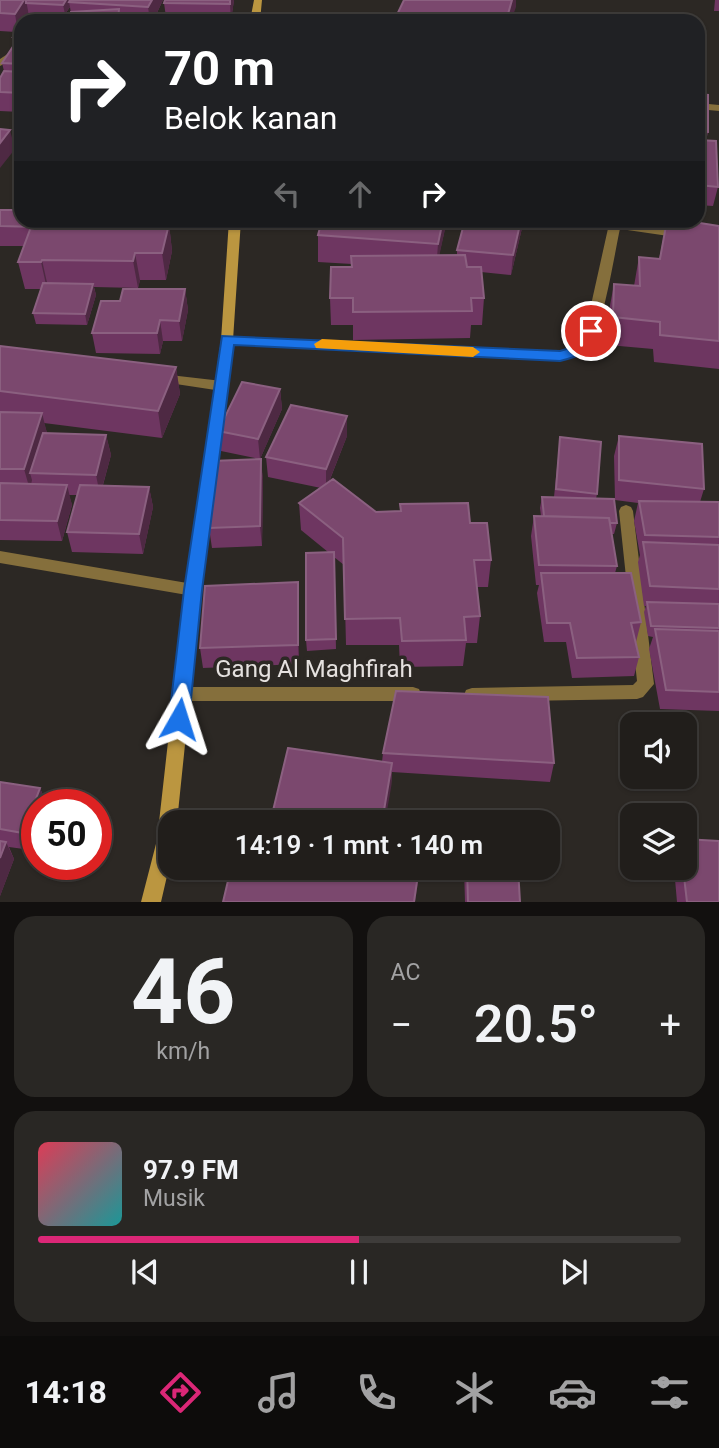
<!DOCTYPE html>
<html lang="id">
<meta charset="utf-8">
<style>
:root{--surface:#211e1b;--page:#292724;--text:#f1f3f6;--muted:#a2a2a3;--line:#3e3c3a;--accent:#db2777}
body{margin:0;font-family:Roboto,sans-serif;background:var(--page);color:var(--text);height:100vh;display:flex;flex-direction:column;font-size:26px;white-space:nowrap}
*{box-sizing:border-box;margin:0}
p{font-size:23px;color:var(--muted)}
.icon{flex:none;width:38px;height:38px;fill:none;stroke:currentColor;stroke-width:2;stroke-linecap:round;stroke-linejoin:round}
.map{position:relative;height:902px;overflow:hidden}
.details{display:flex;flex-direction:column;gap:14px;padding:14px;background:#12100f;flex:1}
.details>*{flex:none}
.guide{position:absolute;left:14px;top:14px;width:691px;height:214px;border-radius:21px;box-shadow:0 2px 5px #0004,0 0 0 2px var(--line);background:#202124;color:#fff;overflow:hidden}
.buttons{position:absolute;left:620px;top:712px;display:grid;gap:14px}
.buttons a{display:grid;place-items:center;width:77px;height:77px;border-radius:14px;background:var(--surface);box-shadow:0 2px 5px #0004,0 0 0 2px var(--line);font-size:35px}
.speed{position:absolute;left:21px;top:789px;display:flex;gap:14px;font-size:35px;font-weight:700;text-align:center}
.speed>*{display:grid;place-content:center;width:91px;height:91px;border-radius:50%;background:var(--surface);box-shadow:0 2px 5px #0004,0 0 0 2px var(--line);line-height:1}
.speed .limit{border:10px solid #d22;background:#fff;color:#111}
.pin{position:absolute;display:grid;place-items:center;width:60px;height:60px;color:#fff;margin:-30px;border:4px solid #fff;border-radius:50%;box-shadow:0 2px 7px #0007}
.me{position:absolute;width:77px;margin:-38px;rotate:6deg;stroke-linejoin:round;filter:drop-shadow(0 0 5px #0008)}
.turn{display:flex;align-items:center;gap:24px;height:147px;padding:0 35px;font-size:32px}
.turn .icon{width:91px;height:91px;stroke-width:2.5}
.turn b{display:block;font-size:49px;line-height:60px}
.lanes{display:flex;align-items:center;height:66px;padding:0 35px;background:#0003;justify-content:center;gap:35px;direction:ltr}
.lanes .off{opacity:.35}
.big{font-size:52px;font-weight:600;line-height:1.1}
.details .widget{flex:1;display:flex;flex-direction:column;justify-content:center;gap:10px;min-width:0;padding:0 24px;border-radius:21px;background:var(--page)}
.details .dial{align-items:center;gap:0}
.dial b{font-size:91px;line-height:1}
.song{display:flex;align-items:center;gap:21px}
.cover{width:84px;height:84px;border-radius:10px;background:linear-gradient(135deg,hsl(350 70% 55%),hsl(180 70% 35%))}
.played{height:7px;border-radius:4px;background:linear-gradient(90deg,var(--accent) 50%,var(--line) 50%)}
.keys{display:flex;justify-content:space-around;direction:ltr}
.heat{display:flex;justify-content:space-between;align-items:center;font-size:38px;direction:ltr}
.details .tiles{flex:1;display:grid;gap:14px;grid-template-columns:1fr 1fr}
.widget:last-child{grid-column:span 2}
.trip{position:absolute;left:158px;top:810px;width:402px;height:70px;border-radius:21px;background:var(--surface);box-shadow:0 2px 5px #0004,0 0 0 2px var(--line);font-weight:600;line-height:70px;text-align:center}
.tabs{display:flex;height:112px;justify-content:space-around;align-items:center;background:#0d0c0b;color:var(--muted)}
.tabs .icon{width:49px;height:49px}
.tabs .selected{color:var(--accent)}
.tabs b{font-size:32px;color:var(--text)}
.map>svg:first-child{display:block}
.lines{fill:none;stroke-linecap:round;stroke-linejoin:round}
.service{fill:#856f3c;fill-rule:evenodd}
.minor{fill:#856f3c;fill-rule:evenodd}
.secondary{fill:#bb9640;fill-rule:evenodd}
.wall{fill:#6e3661;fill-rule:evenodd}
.shaded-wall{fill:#4e2943}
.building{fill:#7b486e;stroke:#8b6080;stroke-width:2}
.route{fill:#1a73e8;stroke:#114b97;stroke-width:2}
.slow{fill:#f59e0b}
.labels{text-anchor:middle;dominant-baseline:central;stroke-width:7;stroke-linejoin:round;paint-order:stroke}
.street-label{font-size:24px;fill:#e5e1df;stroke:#2c2824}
</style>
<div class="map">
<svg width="719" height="902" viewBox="0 0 719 902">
<rect width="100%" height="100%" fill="#2c2824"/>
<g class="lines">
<path class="service" d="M615,221L621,224C615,250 603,330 589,347C582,356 571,358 560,360L227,344L221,340L227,336L560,352C572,349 580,344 585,332L609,224Z
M161,374L222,381L229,386L222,391L156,381L154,378L156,375Z"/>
<path class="minor" d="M21,51V57L15,58L0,66V59L9,53Z
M698,103L719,105V111L698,109Z
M574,220H606L710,236L719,234V240L710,242L579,223Z
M626,505L631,507L633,511L654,684L643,697L637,699L472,702L466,700L464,695L466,690L472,688L633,685L637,681L619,511L621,507Z
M0,551L193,584L198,586L201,590L198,594L193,596L0,563Z
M181,687H413L419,689L421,694L419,699L413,701H181L175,699L173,694L175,689Z"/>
<path class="secondary" d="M254,0H262L260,21H250Z
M229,220H241L233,340L201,590L177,822H170V863L161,902H141L157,840L185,590L221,340Z"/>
</g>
<path class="wall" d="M0,0H163L155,17H166L164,3L165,0H234L231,20L233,21H21V112L0,111V78L4,71L2,63L14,45L13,37L16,32L0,31ZM70,7L71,14L70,19L60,20L29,16L28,13L65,14Z
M715,0H719V11H714Z
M698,94L708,132L706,141L718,187L713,206L698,205Z
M0,210L21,220H166L165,224H169L172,251L166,280H140L138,288L94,287L96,295L87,325L36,324L33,313L41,289H25L18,262L24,246H0Z
M447,220L439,255H457V250L522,228L511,275L481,272L484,298L482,325H471L470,338L353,340V325H331L330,298L352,267V264L318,262V235Z
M667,220L719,226V369L654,362L653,349L608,345L609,311L614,284L634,286L639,257L659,259Z
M185,289L188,310L182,341H163L160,354L96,353L92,333Z
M0,346L176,367L180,394L162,438L44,423L47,433L106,435L111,455L103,485L149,487L153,507L143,554L72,552L67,532L77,495H69L72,505L62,541L0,540Z
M280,389L282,409L260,459L263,479L262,546L212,548L209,528L259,459L221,451L218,431Z
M347,436L329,482L376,512L400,511V504L470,523L491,560L488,587H477L480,616L477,643H466L463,666L400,667L399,645H346L344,565L334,557L336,649L307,651L306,640L328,552L301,530L299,503L321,488L268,477L266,457Z
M619,436L704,489L700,502H719V711L660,709L649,649L653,637L648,636L644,612L646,606H644L638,562L640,555L634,521L638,503L615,500L614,456Z
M560,437L597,494L596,499L617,523L614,534H612L617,566L615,573L641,622L636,642L639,657L634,676L572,678L566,642H544L537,593L539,585H536L531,536L534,516H541L540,508L542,497H554Z
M299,602V664L203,668L200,648Z
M383,753L554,763L550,782L392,772L391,788L272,815L382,762Z
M0,782L40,788L47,805H37V835L31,850L9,847L14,859L0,896Z
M464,868H518L520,902H465Z
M674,868H684L719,902H677Z"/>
<path class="shaded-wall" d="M24,0H26L29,16L26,21H21V29L18,32L15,14Z
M66,0H72L69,2L70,7L65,14L63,5Z
M152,0H163L153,21H150L148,7Z
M230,0H234L231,21L230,4Z
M512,0H516V7L511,21H506Z
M10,130L15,149L0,168V143Z
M39,220H41L45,236L37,227Z
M156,220H166L159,251L155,224Z
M443,220H447L436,271L438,244Z
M521,220H523L522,228L511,275L513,255Z
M169,224L172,251L166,280L162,253Z
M135,253L140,280L138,288L133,261Z
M42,260L48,287L47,289L41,262Z
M93,284L96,295L87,325L85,314Z
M185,289L188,310L182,341L179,321Z
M160,320L163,341L160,354L157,333Z
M176,367L180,394L162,438L158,411Z
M280,389L282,409L260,459L258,439Z
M42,413L47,433L30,473L32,480L30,490L24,469Z
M347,416V436L326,489V469Z
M106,435L111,455L100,495L96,475Z
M261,459L263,479L262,546L260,526Z
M67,485L72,505L62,541L57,521Z
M149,487L153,507L143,554L139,534Z
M298,582L299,602V664L298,645Z
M392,763L391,788L385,822H382Z
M40,788L47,805H37V835L31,850L23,833Z
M6,842L14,859L0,896V858Z
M419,868H420L415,902H414Z"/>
<path class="building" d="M0,0H24L15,14L0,13Z
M26,0H66L63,5L26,3Z
M70,0H152L148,7L69,2Z
M165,0H230V4L164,3Z
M404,0H512L506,21H394Z
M119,9L118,21H51L70,19L71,12Z
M31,14L59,16L56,20L51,21H25Z
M143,17H182L181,21H142Z
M188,20H233L232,21Z
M21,26V38L13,37Z
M14,45H21V64L2,63Z
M4,71L21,72V93L0,92V78Z
M698,94L708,95V132L698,131Z
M0,129L10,130L0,143Z
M698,140L716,141L718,187L698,185Z
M0,210H21V220H39L37,227L0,226Z
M49,220H156L155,224H169L162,253H135L133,261L42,260L41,262H18L31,227H47Z
M322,220H443L438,244L318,235Z
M465,220H521L513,255L457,250Z
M667,220H681L719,226V341L660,335V322L613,317L614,284L640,286L639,257L660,259Z
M465,255L467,267H481L484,298H471L472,311L353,312V298H330L331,267H352L351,256Z
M43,283L93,284L85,314L33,313Z
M123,289H185L179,321L160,320L157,333H92L101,301H120Z
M0,346L176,367L158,411L0,391Z
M242,382L280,389L258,439L218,431Z
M291,405L347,416L326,469L266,457Z
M0,412L42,413L24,469H0Z
M43,433L106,435L96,475L30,473Z
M619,436L702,444L704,489L619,480Z
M560,437L601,442L597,494L556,489Z
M261,459L260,526L209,528L212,461Z
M333,479L376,512L401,511L400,504L468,503L470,523H487L491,560H474L480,616L464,617L466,640L402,641L400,618L345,619L343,538L299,503Z
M0,483L67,485L57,521L0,520Z
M80,485L149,487L139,534L67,532Z
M542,497L614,499L617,523H610L609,518L544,516Z
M639,501L719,502V537L645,535Z
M534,516L609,518L617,566L539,565Z
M643,542L719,545V589L650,586Z
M334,552L336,639L306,640V553Z
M541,573H631L641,622L631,623L639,657L577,658L570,623H547Z
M298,582V645L200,648L205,586Z
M647,602L719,604V628L651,626Z
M655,629L719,631V692L666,690Z
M396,691L548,697L554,763L383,753Z
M288,748L392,763L382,822H243L246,811L272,815Z
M0,782L40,788L23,833L0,829Z
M684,839L719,841V902H687L683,868H684Z
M0,841L6,842L0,858Z
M231,868H419L414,902H223Z
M467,868H518L520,902H468Z"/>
<path class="route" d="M591,327L598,331C591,353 580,356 560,361L234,345L202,590L189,719L186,725L179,727L172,725L169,719L184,590L222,336L560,351C576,347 578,342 586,328Z"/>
<path class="slow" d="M322,339L473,347L480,352L473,357L316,348L314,344Z"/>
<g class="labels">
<g class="street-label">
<text x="314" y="669">Gang Al Maghfirah</text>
</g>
</g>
</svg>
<div class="buttons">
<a><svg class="icon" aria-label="sound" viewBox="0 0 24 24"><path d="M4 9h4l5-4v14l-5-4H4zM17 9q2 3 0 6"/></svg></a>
<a><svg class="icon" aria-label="layers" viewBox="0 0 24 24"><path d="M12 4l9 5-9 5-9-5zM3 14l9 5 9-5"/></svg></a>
</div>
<div class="speed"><div class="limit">50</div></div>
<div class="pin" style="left:591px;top:331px;background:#d93025"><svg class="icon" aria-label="arrive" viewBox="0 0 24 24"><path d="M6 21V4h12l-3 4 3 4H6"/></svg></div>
<svg class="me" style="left:179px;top:719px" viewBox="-20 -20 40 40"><path d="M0-17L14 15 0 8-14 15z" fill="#1a73e8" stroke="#fff" stroke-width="4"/></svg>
<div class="trip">14:19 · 1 mnt · 140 m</div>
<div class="guide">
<div class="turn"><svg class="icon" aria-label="right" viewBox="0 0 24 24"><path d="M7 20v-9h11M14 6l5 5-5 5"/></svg><div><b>70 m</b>Belok kanan</div></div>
<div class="lanes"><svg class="icon off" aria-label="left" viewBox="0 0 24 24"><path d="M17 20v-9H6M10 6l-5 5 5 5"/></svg><svg class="icon off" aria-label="ahead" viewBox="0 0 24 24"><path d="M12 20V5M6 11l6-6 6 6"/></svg><svg class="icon" aria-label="right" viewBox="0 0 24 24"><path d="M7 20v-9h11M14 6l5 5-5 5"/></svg></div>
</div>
</div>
<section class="details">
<div class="tiles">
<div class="widget dial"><b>46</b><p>km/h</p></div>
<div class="widget"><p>AC</p>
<div class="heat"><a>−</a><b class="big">20.5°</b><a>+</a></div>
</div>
<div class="widget">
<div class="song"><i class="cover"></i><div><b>97.9 FM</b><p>Musik</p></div></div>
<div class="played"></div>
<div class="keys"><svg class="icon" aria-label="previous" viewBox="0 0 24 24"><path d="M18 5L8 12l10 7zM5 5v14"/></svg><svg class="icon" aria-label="pause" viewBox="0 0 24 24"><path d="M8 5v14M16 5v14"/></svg><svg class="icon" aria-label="next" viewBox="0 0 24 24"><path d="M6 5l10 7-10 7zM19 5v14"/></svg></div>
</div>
</div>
</section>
<nav class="tabs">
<b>14:18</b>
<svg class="icon selected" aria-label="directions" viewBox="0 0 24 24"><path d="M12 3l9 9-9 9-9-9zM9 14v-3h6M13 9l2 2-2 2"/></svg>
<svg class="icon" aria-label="music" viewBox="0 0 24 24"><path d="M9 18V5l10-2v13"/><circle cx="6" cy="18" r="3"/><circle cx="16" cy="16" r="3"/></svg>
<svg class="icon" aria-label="phone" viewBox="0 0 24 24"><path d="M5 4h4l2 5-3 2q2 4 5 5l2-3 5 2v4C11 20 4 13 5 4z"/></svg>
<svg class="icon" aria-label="climate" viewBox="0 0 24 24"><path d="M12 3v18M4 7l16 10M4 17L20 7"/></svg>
<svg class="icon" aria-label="car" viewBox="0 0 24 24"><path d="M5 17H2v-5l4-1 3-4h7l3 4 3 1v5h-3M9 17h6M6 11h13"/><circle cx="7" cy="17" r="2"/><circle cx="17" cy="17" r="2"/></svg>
<svg class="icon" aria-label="filters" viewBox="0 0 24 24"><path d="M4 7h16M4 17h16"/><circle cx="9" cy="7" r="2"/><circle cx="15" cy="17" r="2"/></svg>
</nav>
